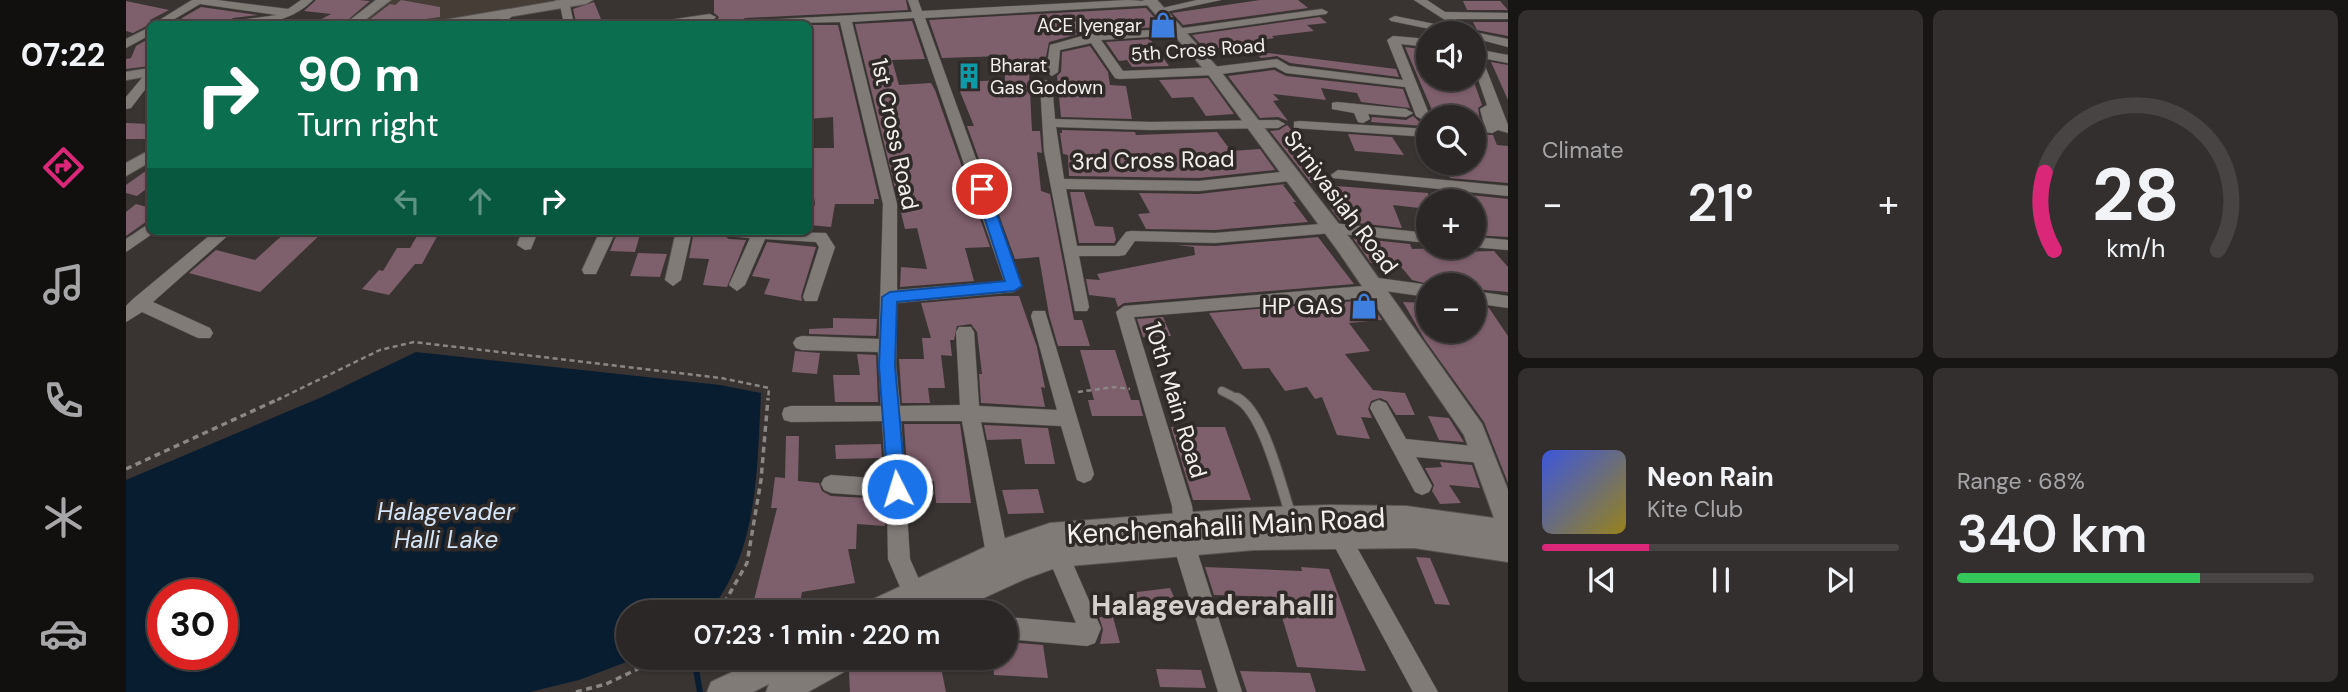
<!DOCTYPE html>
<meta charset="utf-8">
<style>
:root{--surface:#2b2726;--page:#332f2e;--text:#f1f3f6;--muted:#a6a5a7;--line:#474443;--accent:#db2777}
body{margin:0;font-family:"DM Sans",sans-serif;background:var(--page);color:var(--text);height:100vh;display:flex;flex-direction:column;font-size:26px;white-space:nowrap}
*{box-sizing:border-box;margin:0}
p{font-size:23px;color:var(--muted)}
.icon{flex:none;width:38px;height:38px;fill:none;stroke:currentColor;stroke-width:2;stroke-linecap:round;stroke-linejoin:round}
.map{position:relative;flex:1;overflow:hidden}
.drawer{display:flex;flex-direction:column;gap:10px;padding:10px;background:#181515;width:840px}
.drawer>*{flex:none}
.guide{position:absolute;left:21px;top:21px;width:665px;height:214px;border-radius:10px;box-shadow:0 2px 5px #0004,0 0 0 2px var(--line);background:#0b6e4f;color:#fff;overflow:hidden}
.tools{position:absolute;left:1290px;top:21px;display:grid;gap:14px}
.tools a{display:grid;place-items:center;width:70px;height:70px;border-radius:50%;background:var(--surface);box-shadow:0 2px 5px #0004,0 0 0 2px var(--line);font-size:35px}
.speed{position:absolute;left:21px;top:579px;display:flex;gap:14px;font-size:35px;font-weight:700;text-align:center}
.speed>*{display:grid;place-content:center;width:91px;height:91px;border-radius:50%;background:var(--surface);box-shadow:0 2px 5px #0004,0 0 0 2px var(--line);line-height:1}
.speed .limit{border:10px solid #d22;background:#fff;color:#111}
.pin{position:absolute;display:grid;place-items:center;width:60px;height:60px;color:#fff;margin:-30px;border:4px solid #fff;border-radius:50%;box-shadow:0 2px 7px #0007}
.me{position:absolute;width:77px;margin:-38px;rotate:355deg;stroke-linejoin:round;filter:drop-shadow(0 0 5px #0008)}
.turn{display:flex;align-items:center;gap:24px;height:147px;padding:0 35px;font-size:32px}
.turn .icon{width:91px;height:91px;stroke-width:2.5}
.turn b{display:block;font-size:49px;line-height:60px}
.lanes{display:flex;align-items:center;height:66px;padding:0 35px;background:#0003;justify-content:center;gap:35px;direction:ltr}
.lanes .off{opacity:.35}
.big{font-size:52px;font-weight:600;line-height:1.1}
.drawer .widget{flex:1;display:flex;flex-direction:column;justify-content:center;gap:10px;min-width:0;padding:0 24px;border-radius:10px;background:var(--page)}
.drawer .dial{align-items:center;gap:0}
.dial svg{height:182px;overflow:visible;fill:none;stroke:var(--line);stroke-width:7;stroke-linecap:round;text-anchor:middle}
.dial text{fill:var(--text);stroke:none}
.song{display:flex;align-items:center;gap:21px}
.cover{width:84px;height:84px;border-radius:10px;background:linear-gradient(135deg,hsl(230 70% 55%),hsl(50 70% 35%))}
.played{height:7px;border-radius:4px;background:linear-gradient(90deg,var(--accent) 30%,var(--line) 30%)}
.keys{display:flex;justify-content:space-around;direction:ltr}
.heat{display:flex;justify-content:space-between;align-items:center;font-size:38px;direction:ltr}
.charge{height:10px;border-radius:5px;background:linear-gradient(90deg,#34c759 68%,var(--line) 0)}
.drawer .tiles{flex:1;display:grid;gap:10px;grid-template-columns:repeat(2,1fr)}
.trip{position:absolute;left:490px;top:600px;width:402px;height:70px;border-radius:35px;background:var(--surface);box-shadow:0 2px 5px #0004,0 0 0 2px var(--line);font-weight:600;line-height:70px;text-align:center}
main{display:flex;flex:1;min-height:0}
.tab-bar{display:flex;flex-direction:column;width:126px;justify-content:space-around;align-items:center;background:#11100f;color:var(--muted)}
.tab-bar .icon{width:49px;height:49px}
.tab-bar .current{color:var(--accent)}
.tab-bar b{font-size:32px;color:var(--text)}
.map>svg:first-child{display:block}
.built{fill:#463d37}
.water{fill:#091d31;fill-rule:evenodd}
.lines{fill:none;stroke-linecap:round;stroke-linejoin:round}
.stream{stroke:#091d31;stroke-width:6}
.building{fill:#7e5f6c}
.lane-far1-casing{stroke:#575351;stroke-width:10}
.lane-casing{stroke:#575351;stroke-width:12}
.street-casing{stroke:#575351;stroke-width:1}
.secondary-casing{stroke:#575351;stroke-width:2}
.path-far1{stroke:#8a8684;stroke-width:2.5;stroke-dasharray:5 3.5;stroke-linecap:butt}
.path{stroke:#8a8684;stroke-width:3.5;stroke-dasharray:6 4.5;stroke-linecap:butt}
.lane-far1{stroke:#817b78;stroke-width:8}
.lane{stroke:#817b78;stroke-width:10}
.street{fill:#817b78;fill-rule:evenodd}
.secondary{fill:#817b78;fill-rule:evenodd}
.route{fill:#1a73e8;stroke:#114b97;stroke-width:2}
.labels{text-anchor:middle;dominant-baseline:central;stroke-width:7;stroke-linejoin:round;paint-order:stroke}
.far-poi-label{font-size:19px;fill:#f2efed;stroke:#2f2a28;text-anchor:end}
.far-street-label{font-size:19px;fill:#f2efed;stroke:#2f2a28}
.street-label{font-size:23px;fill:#f2efed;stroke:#2f2a28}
.poi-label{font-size:23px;fill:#f2efed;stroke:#2f2a28;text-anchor:end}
.water-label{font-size:24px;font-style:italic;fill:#d4e5f7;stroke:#2f2a28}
.near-street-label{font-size:28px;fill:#f2efed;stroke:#2f2a28}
.near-neighbourhood-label{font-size:28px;font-weight:bold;fill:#d6d0cc;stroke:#2f2a28}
</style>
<main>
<nav class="tab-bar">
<b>07:22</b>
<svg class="icon current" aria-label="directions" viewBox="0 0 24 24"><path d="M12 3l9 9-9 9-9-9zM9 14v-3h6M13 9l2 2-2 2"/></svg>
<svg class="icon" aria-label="music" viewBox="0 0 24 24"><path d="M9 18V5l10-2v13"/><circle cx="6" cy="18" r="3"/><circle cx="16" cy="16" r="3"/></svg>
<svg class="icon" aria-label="phone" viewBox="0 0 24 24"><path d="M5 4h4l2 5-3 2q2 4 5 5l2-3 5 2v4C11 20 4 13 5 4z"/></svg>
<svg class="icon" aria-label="climate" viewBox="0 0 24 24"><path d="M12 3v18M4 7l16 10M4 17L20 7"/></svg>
<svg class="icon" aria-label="car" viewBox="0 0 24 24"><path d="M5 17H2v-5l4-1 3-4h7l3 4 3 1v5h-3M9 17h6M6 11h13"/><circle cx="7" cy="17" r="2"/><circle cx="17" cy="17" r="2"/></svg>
</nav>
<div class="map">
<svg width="1382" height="692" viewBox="0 0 1382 692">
<rect width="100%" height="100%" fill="#393432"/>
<path class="built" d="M266,0H427L428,1L298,24H234Z"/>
<path class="water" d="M290,352L594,385L635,393C631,469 633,550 583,612H502V658H511L453,680L404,692H0V480L196,397ZM37,595H96V654H37Z"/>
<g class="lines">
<path class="stream" d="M568,658L574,692"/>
</g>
<path class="building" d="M190,0H233L244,1L217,24H186L205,14L178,11Z
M275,0L314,7V17L266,24H238L264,4L269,5Z
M588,0H780L782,10L619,18L611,24H605V19L591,20L593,17L588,13Z
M1134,0H1172L1182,8L1057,25L1046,13Z
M0,1L43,10L24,20V24L7,33L0,31Z
M1337,1H1374L1382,10H1341Z
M468,2L477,24H455L454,21L450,22L447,9Z
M75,7L132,15L107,18L100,24H53L56,18Z
M1020,8L1037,27L967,30L923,42L917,71L903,72L906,131H914L916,153L911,152L915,191L924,194L948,320H956L964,346H932L923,315L913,257L889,259L841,126H848L833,89H837L834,82L879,80L878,56L816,58L803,20Z
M1194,17L1201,23L1181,25L1188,31L1146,36L1148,38L1080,50L1066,35Z
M786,21L799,59L766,60L773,85L805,83L809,90L864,247L839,248L848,281L774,287L775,267L801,269L791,228L779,229L729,24Z
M1347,22H1382V36L1351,30Z
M682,25H712L753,199H748V204H709L705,227L684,225L689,203L685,181H682V148H708L707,117L682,119Z
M24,38V66L0,69V59L5,58L10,46Z
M1024,39L1043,66L1006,67L1001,60L993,61L980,42Z
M964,46L982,72L984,85L1000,86L1006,119L935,117L931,76L935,72L936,52Z
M1279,47L1302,50V79H1347L1356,105L1352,108L1354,121H1348V117H1309Z
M1127,51L1270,69L1273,77L1164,63L1151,56L1135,58Z
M1365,62L1382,65V100L1370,73Z
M1148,70L1160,76L1277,89L1284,108L1235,102L1231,93L1195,88L1200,100L1147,94L1153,100L1147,101L1162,121L1152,117L1134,118L1102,76Z
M1082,78L1108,114L1080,116L1067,97L1046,98L1033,80Z
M1287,116L1298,126L1245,122L1246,117L1280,120Z
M0,123L24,124V139H0Z
M1161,125L1171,136L1165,137L1204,182L1185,183L1144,131L1153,130Z
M936,130L1009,132L1010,135L1091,132L1105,151L1134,149L1149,170L1073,178L943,176L942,155L937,154L934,133H936Z
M1222,134L1266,137L1278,155L1229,151Z
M1348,134L1367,135L1371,145L1382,146V183L1324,178L1315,163H1348Z
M24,168V186L11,196L0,193V185Z
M1160,184L1157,185L1170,202H1167L1182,222L1089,230L1020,229L1012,214L1024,213L1013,193L1073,194Z
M1197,185L1302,193V209L1267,205L1276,228L1214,221L1205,209Z
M944,192H958L969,226L987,227L990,240L988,243H953Z
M1334,194L1382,199V237L1348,235V201H1339Z
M10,204L24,208V219L0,236V212Z
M161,231H198L134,292L63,273L90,250L129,260Z
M294,231H314L296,264H289L263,295L236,289L253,270L257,271L271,248H284Z
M492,231H515L509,252L484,251Z
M568,231H592L603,239L620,240L601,287L577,285L583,259L563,258Z
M1192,237L1228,284L998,303L992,307L989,298L963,295L960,279L974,280L971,274L1069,255L1068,247L1051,245L1089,246Z
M1227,238L1284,244L1286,249L1323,248L1327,252L1368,251L1382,267V292L1348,289V285H1306L1286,280L1271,262L1245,263Z
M641,242L690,247L675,296L676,301L638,294L644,279L626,276Z
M512,253L541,254L534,277L504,276Z
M873,296H893L911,347L919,388L915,387L919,407L855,403L853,374H856L851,332L845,324L831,326L828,340H824L826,356L815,355L819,388H802L804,403H776L773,359H798L796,338H805L795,303Z
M1242,300L1256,320L1223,323L1244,351L1219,354L1247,390L1279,393L1289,415H1270L1261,401L1254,398L1245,401L1242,409L1246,418L1235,417L1244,439L1211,435L1196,397L1189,399L1181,387L1159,391L1143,368L1117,369L1083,313Z
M1277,302L1302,303V331H1348V306L1363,308L1382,336V483L1358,422L1299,340Z
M1037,317L1045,336L1017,337L1011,319Z
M707,318L751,319L750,336L683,334V329L707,328Z
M954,350H989L1005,400H1013L1017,416H966L962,400H968Z
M669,351L694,353L691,374L666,372Z
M731,354L750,355L752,402H709L707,375H734Z
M1302,416L1323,418L1338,442L1313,440Z
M778,424H834L845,503H810L808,481H782Z
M858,425L922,428L929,464H899L895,439L861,440Z
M1045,427H1099L1125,500H1067Z
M660,436H673L672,481L693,483L696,491L705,496L758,499L759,526L731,524L730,549H722L729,583L676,592L673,609L628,600L651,508H645L649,477L659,478Z
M755,444L756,458L710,459L709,445Z
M1314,462L1346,465L1354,488L1323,485L1335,503L1314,504L1306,491L1308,485L1299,468L1316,467Z
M912,489L918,513L882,514L876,490Z
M1290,557L1304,558L1324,605L1309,604Z
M1079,567L1176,571L1175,567L1203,569L1240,671L1171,667L1150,597L1088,595Z
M1044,588L1055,613L1013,618L1003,593Z
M973,617H987L994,643L974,644L977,629Z
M880,642L917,645L922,678L868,675L867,658H880Z
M789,658H813L820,692H724L723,672L762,667L761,661Z
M1030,669L1075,670L1080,688L1034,687Z
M1114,671L1184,673L1190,692H1121Z"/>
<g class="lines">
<g class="lane-far1-casing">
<path id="lane-far1" d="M1096,391L1114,400"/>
</g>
<g class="lane-casing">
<path id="lane" d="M1111,398C1138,412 1155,487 1165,516"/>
</g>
<g class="street-casing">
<path id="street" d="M66,0H91L162,9L175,0H187C163,24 134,24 102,24L107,21L151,15L74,4L40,24H27Z
M429,0L443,2L448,24H438L434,5Z
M782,0H792L796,11L1002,0L1032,2L1026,5L799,18L896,286L888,292L771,303L770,366L774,406L834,405L830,332L833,327H845L848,332L853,406L931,410L905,316L907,311H919L968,474L965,480L958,483L951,480L935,426L855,422L882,554L879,561L871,564L863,561L860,554L836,421H775L784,559L799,593L796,601L788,604L780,601L762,559L761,497L705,493L698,490L695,484L698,478L705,475L760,479L756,421L665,422L658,420L656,414L658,408L665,406H755L752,352L676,350L670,348L667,343L670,338L676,336L753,339L757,204L714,22L613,24L619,21L786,12ZM788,18L878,281L771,290V204L726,22Z
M1071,0H1095L1034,13L1028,10Z
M1288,0H1301L1319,12L1382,13V19H1329L1333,22L1327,25Z
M1196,9L1202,12L1200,14L1050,35L975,40L997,71L1087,67L1151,59L1163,66L1277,80L1261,40L1267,36L1302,39V47L1275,44L1303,114L1307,117H1302V123L1290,116L1279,87L1160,73L1149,67L1087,75L993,79L989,78L965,43L934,50L932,72L926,76L920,72L924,45L967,33L1050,29Z
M379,11L389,13L378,24H367Z
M584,14L590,17L588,19L556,24H530L536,21Z
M1269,16L1382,39V47L1348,38V33H1324L1265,21L1263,19Z
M24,27V35L0,48V39Z
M1355,50L1382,55V63L1356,58L1382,125V133L1372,130L1366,133L1348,131V123L1358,124L1354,109L1361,105L1348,67V52Z
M24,72V83L5,108L0,109V97L20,73Z
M920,80L926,84L929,119L1024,122L1152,120L1159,124L1152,128L1024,130L930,127L938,179L1073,181L1164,171L1171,176L1164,181L1073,191L940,189L951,246H989L1000,232L1005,231L1089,233L1206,223L1302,233V243L1206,233L1089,243L1009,241L999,255L993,256H953L963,307L961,311H949L918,151L914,84Z
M1211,102L1280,109L1287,113L1280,117L1242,114L1244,119L1237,123L1232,122L1228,113L1206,109V103Z
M1173,121L1302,129V137L1168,128V122Z
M1212,170L1382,186V196L1207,178L1205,175Z
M24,223V231L29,232L0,252V239Z
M89,231H107L27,302L84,328L87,333L84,338H72L16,312L0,322V306L7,299Z
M396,231H412L405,249L399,250L391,245Z
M474,231H490L470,274H458L456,270Z
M550,231H566L555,280L547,286L539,280Z
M595,231L700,233L709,247L691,301H679L677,297L693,247L690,242L639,239L619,285L611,291L603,285L624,238L603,236Z
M1348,237L1382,240V250L1346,247Z
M1245,277L1303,285L1302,297L1259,291L1251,297L1008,317L1066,506L1072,554L1116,692H1092L1050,554L1046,506L990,312L998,306L1238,286L1239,279Z
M1348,291L1382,296V308L1348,303Z
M1253,400L1260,403L1280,439L1356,447L1363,449L1366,455L1363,461L1356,463L1290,457L1306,486L1303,492L1296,495L1289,492L1244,408L1246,403Z
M1213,525L1220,528L1312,692H1287L1206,542L1202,535L1206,528Z
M932,545L940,548L975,628L969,643L961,646L880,639V617L950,623L921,555L924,548Z"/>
</g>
<g class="secondary-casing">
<path id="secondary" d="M250,0H265L234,24H219Z
M436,0H467L460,4L339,24H311L318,20Z
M1017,0H1031L1092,68L1226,241L1356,424L1382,490V562L1288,548L1128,550L932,567L899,579L827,612H785L786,609L779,612H738L741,602L874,540L924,523L1119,508L1204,505L1280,506L1368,518L1338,435L1212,251L1082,74Z
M24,68V76L0,80V72Z
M24,150V162L0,176V163Z
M636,658H681L679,662L687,658H729L725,668L682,692H640L643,684L627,692H581L585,682Z"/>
</g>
<path class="path-far1" d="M952,392L988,387L1004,389
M151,400L254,350L288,342L595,378L643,388L642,400"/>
<path class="path" d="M0,469L155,398
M593,612L621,563L635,480L642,398
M450,692L480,684L535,658"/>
<use href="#lane-far1" class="lane-far1"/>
<use href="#lane" class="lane"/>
<use href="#street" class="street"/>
<use href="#secondary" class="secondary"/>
</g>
<path class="route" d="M856,185L862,189L896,286L888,291L771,302L769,366L780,489L777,495L771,497L764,495L762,489L753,366L756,297L764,292L879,281L849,189Z"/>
<defs>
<g id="shop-bare" transform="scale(2.1)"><path d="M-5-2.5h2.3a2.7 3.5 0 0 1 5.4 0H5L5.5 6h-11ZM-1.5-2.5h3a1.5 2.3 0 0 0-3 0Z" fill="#3f7fe0" stroke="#2f2a28" stroke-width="2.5" paint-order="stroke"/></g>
<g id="building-bare" transform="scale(2.1)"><path d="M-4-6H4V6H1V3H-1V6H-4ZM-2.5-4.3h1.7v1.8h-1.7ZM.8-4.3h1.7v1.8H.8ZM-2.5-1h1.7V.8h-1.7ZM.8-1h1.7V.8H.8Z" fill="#0f9aa8" stroke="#2f2a28" stroke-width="2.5" paint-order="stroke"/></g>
</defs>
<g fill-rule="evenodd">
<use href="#shop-bare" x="1037" y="25"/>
<use href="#building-bare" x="843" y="76"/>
<use href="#shop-bare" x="1238" y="306"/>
</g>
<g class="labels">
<g class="far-poi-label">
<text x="1016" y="25">ACE Iyengar</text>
<text x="864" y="65" text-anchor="start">Bharat<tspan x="864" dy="22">Gas Godown</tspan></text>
</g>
<g class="far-street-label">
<text transform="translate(1072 50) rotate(-4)">5th Cross Road</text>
</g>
<g class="street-label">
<text transform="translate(769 134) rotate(78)">1st Cross Road</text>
<text transform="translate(1027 160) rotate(-1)">3rd Cross Road</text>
<text transform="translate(1215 202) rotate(53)">Srinivasiah Road</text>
<text transform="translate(1050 400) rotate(73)">10th Main Road</text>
</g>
<g class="poi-label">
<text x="1217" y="306">HP GAS</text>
</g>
<g class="water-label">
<text x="320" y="511">Halagevader<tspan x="320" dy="28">Halli Lake</tspan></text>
</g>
<g class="near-street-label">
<text transform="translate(1100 526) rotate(-3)">Kenchenahalli Main Road</text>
</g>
<g class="near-neighbourhood-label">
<text x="1087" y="605">Halagevaderahalli</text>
</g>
</g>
</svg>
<div class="tools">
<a><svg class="icon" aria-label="sound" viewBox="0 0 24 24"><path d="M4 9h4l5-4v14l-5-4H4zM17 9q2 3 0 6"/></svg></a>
<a><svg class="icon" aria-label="search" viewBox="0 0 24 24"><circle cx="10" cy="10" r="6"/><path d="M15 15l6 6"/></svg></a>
<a>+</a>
<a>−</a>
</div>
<div class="speed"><div class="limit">30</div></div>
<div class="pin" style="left:856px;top:189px;background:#d93025"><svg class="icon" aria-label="arrive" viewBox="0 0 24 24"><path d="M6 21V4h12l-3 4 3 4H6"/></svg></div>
<svg class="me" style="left:771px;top:489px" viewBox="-20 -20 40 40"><circle r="17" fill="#1a73e8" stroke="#fff" stroke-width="3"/><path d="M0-11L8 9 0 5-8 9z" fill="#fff"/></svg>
<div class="trip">07:23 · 1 min · 220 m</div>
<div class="guide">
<div class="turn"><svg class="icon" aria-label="right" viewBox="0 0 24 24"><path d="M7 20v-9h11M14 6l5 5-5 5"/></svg><div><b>90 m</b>Turn right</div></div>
<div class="lanes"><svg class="icon off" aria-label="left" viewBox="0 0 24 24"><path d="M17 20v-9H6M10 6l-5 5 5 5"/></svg><svg class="icon off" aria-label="ahead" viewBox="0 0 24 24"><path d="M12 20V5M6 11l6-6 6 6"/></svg><svg class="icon" aria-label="right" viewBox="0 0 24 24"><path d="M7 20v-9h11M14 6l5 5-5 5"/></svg></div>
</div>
</div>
<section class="drawer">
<div class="tiles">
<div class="widget"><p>Climate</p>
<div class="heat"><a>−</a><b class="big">21°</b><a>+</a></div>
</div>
<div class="widget dial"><svg viewBox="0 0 100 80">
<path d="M14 69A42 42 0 1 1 86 69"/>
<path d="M14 69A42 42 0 0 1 10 35" stroke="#db2777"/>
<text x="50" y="56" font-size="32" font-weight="700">28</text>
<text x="50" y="72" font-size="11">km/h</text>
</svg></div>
<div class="widget">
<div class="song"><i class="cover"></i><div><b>Neon Rain</b><p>Kite Club</p></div></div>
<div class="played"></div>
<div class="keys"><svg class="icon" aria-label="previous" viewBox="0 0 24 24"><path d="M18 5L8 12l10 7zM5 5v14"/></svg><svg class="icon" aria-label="pause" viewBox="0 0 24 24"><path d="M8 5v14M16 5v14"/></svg><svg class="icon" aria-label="next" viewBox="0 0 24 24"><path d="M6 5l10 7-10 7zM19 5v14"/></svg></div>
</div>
<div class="widget"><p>Range · 68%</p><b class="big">340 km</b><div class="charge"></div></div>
</div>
</section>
</main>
